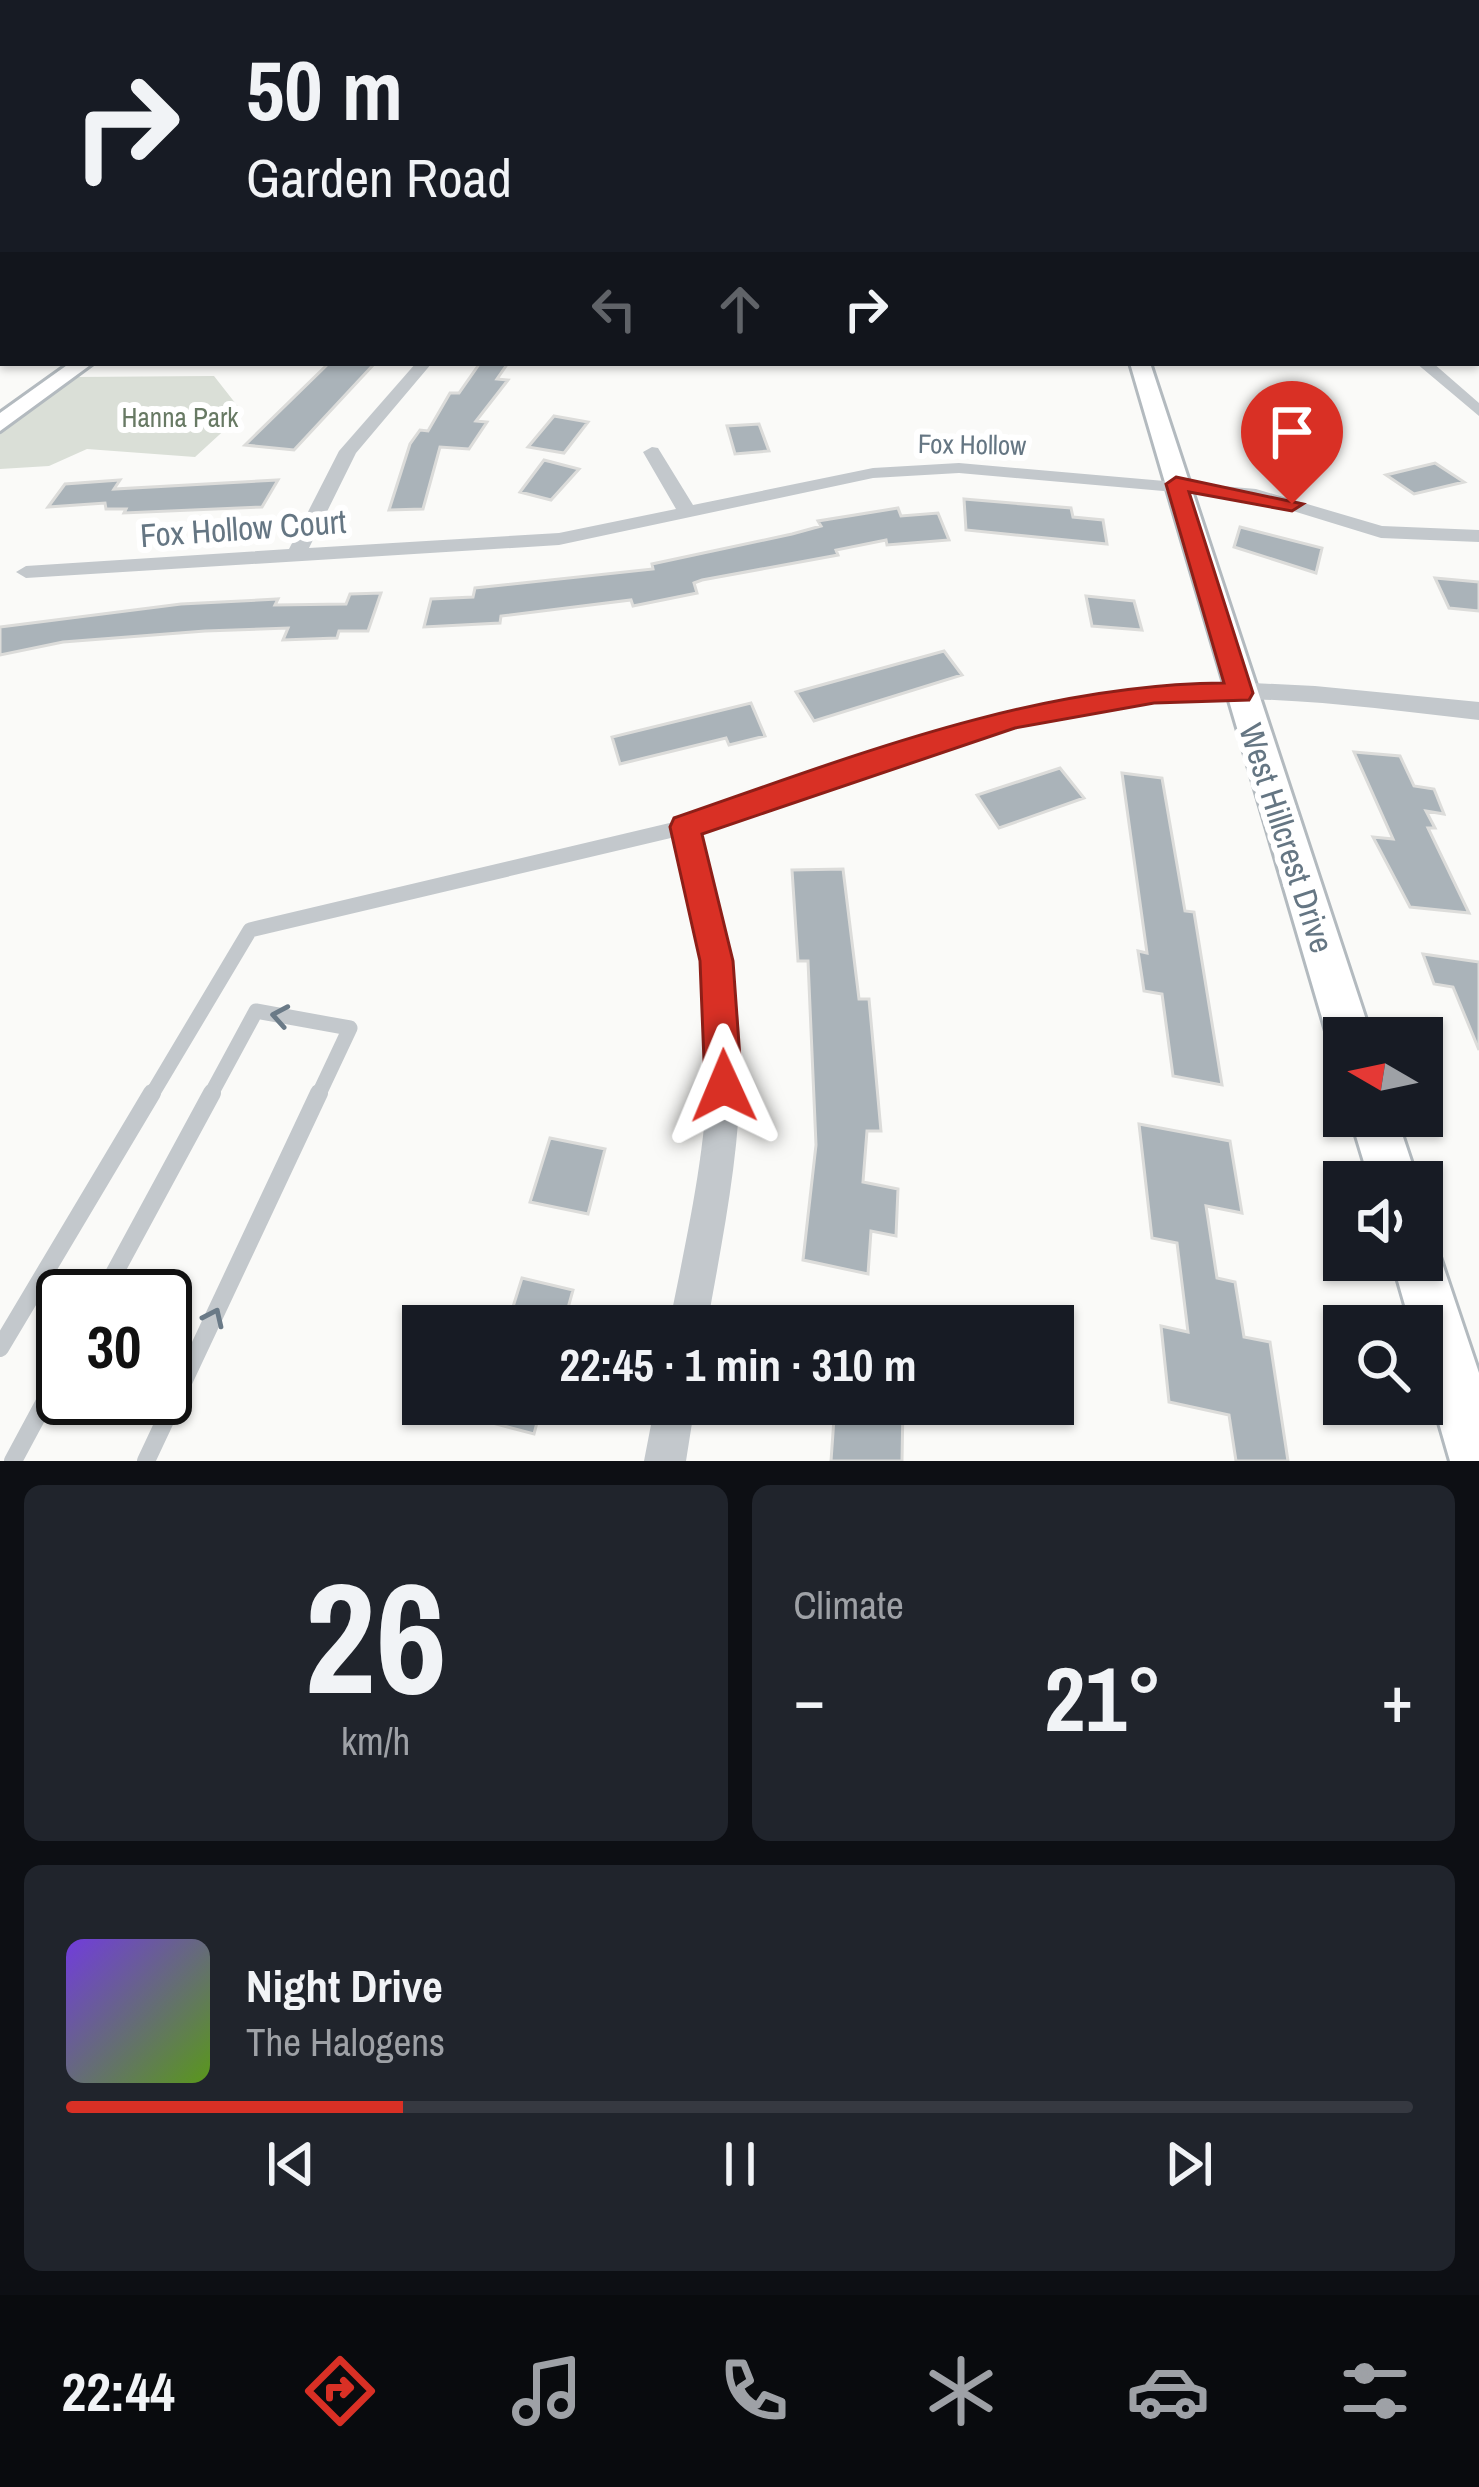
<!DOCTYPE html>
<meta charset="utf-8">
<style>
:root{--surface:#171b24;--page:#20242c;--text:#f1f3f6;--muted:#9ea1a6;--line:#363941;--accent:#d93025}
body{margin:0;font-family:"Archivo Narrow",sans-serif;background:var(--page);color:var(--text);height:100vh;display:flex;flex-direction:column;font-size:45px;white-space:nowrap}
*{box-sizing:border-box;margin:0}
p{font-size:39px;color:var(--muted)}
.icon{flex:none;width:66px;height:66px;fill:none;stroke:currentColor;stroke-width:2;stroke-linecap:round;stroke-linejoin:round}
.map{position:relative;height:1461px;overflow:hidden}
.details{display:flex;flex-direction:column;gap:24px;padding:24px;background:#0d0f14;flex:1}
.details>*{flex:none}
.guide{position:absolute;left:0px;top:0px;width:1479px;height:366px;box-shadow:0 3px 9px #0004;background:#171b24;color:var(--text);overflow:hidden}
.needle{width:78px;rotate:279deg}
.fabs{position:absolute;left:1323px;top:1017px;display:grid;gap:24px}
.fabs a{display:grid;place-items:center;width:120px;height:120px;border-radius:0px;background:var(--surface);box-shadow:0 3px 9px #0004;font-size:60px}
.speed{position:absolute;left:36px;top:1269px;display:flex;gap:24px;font-size:60px;font-weight:700;text-align:center}
.speed>*{display:grid;place-content:center;width:156px;height:156px;border-radius:50%;background:var(--surface);box-shadow:0 3px 9px #0004;line-height:1}
.speed .limit{border:6px solid #111;border-radius:18px;background:#fff;color:#111}
.pin{position:absolute;display:grid;place-items:center;width:102px;height:102px;color:#fff;margin:-123px -51px;border-radius:50% 50% 50% 0;rotate:-45deg;box-shadow:0 0 12px #0007}
.pin .icon{rotate:45deg}
.me{position:absolute;width:132px;margin:-66px;rotate:359deg;stroke-linejoin:round;filter:drop-shadow(0 0 9px #0008)}
.turn{display:flex;align-items:center;gap:42px;height:252px;padding:0 48px;font-size:54px}
.turn .icon{width:156px;height:156px;stroke-width:2.5}
.turn b{display:block;font-size:84px;line-height:102px}
.lanes{display:flex;align-items:center;height:114px;padding:0 48px;background:#0003;justify-content:center;gap:60px;direction:ltr}
.lanes .off{opacity:.35}
.big{font-size:90px;font-weight:700;line-height:1.1}
.details .card{flex:1;display:flex;flex-direction:column;justify-content:center;gap:18px;min-width:0;padding:0 42px;border-radius:18px;background:var(--page)}
.details .dial{align-items:center;gap:0}
.dial b{font-size:156px;line-height:1}
.song{display:flex;align-items:center;gap:36px}
.cover{width:144px;height:144px;border-radius:18px;background:linear-gradient(135deg,hsl(260 70% 55%),hsl(90 70% 35%))}
.played{height:12px;border-radius:6px;background:linear-gradient(90deg,var(--accent) 25%,var(--line) 25%)}
.keys{display:flex;justify-content:space-around;direction:ltr}
.heat{display:flex;justify-content:space-between;align-items:center;font-size:66px;direction:ltr}
.details .tiles{flex:1;display:grid;gap:24px;grid-template-columns:1fr 1fr}
.card:last-child{grid-column:span 2}
.trip{position:absolute;left:402px;top:1305px;width:672px;height:120px;border-radius:0px;background:var(--surface);box-shadow:0 3px 9px #0004;font-weight:700;line-height:120px;text-align:center}
.menu{display:flex;height:192px;justify-content:space-around;align-items:center;background:#090b0e;color:var(--muted)}
.menu .icon{width:84px;height:84px}
.menu .on{color:var(--accent)}
.menu b{font-size:54px;color:var(--text)}
.map>svg:first-child{display:block}
.green{fill:#dadfd7}
.building{fill:#aab3b9;stroke:#dcdcda;stroke-width:3}
.lines{fill:none;stroke-linecap:round;stroke-linejoin:round}
.secondary-casing{stroke:#b3babf;stroke-width:6}
.lane-far1{stroke:#c3c8cc;stroke-width:15}
.lane{stroke:#c3c8cc;stroke-width:18}
.street{fill:#c3c8cc;fill-rule:evenodd}
.secondary{fill:#fff;fill-rule:evenodd}
.oneway{stroke:#6a7a87}
.route{fill:#d93025;stroke:#8d1f18;stroke-width:3}
.labels{text-anchor:middle;dominant-baseline:central;stroke-width:12;stroke-linejoin:round;paint-order:stroke}
.far-park-label{font-size:27px;fill:#687a64;stroke:#fff}
.far-street-label{font-size:27px;fill:#657683;stroke:#fff}
.street-label{font-size:33px;fill:#657683;stroke:#fff}
</style>
<div class="map">
<svg width="1479" height="1461" viewBox="0 0 1479 1461">
<rect width="100%" height="100%" fill="#fafaf8"/>
<path class="green" d="M214,376L243,413L195,457L87,449L49,466L0,469V432L73,377Z"/>
<path class="building" d="M329,363H375L294,450L245,445Z
M480,363H508L497,379L508,380L476,421L487,422L469,449L440,447L423,509L389,510L410,444L420,430L428,431L450,393H459Z
M554,416L588,422L564,453L528,447Z
M759,424L769,451L735,454L727,426Z
M544,460L579,469L551,500L520,492Z
M1435,463L1464,482L1414,494L1386,475Z
M120,480L114,489L278,480L262,507L124,513L126,509H106L105,503L48,507L65,484Z
M964,499L1071,508L1073,517L1103,520L1107,544L966,530Z
M898,508L901,516L938,513L949,540L887,545L886,540L836,550L838,555L702,580L694,583L697,593L633,606L631,600L501,616L500,623L424,627L431,599L473,597L475,588L653,569L652,564L792,534L821,526L818,521Z
M1240,527L1322,548L1316,573L1234,547Z
M1435,578L1479,582V611L1449,608Z
M381,593L368,631H339L337,638L283,640L288,628L205,631L63,642L0,655V627L181,604L278,599L275,605L346,604L350,594Z
M1086,596L1134,601L1142,630L1092,626Z
M944,651L962,675L814,721L796,692Z
M751,703L765,736L729,745L726,738L620,764L612,737Z
M1354,752L1400,756L1414,786L1434,789L1444,814L1426,811L1435,828H1428L1469,913L1410,907L1373,837L1393,839Z
M1060,768L1084,798L999,828L977,795Z
M1122,773L1162,778L1185,911L1194,912L1222,1085L1173,1076L1162,994L1144,991L1138,951L1147,953Z
M843,869L859,999H869L881,1131H867L863,1182L898,1189L896,1236L871,1231L868,1274L803,1260L816,1145L808,961H798L792,870Z
M1423,954L1479,962V1050L1453,987L1434,984Z
M1139,1124L1230,1141L1242,1213L1206,1206L1217,1278L1235,1282L1244,1337L1270,1342L1288,1461H1236L1229,1415L1169,1402L1161,1326L1188,1332L1177,1243L1152,1238Z
M550,1138L605,1149L588,1214L530,1202Z
M522,1278L573,1290L563,1326H507Z
M452,1404H542L534,1434L451,1412Z
M835,1404H903L902,1461H831Z"/>
<g class="lines">
<g class="secondary-casing">
<path id="secondary" d="M70,363H93L0,431V413Z
M1130,363H1150L1372,1038H1344V1057L1335,1053L1328,1038Z
M1350,1116H1396L1418,1182H1370Z
M1422,1237L1435,1242L1479,1373V1461H1450L1422,1364V1326H1411L1392,1260H1422Z"/>
</g>
<path class="lane-far1" d="M151,1096L250,930L685,827
M210,1096L256,1011L350,1028L318,1096"/>
<path class="lane" d="M102,1296L212,1093
M0,1348L152,1093
M13,1461L63,1368
M146,1461L319,1093"/>
<path class="street" d="M416,363H432L356,453L309,548L559,533L676,509L643,452L652,447L658,448L693,505L873,468L959,463L1256,489L1382,526L1479,530V542L1381,538L1254,499L959,473L873,478L559,545L26,578L16,572L26,566L289,549L339,451Z
M1416,363H1433L1479,403V416Z
M1232,682L1315,686L1479,702V720C1370,708 1259,691 1149,703C993,720 847,781 700,833C715,893 732,952 738,1014C748,1118 725,1224 707,1326H669C689,1225 714,1121 707,1017C703,952 686,889 672,827L676,819C857,756 1038,685 1232,682Z
M655,1404H695L686,1461H644Z"/>
<use href="#secondary" class="secondary"/>
</g>
<defs><path id="oneway-chevron" d="M-2-3.5L2.5 0L-2 3.5" fill="none" stroke-width="1.6" stroke-linecap="round" stroke-linejoin="round" transform="scale(3)"/></defs>
<g class="oneway">
<use href="#oneway-chevron" transform="translate(280 1016) rotate(-170)"/>
<use href="#oneway-chevron" transform="translate(214 1317) rotate(-65)"/>
</g>
<linearGradient id="sky" x2="0" y2="1"><stop stop-color="#96bcdc"/><stop offset="0.42" stop-color="#fdfdfc"/><stop offset="1" stop-color="#fdfdfc" stop-opacity="0"/></linearGradient>
<rect width="1479" height="352" fill="url(#sky)"/>
<path class="route" d="M1176,477L1303,504L1292,511L1189,492L1253,693L1249,700L1154,703L1015,728L702,834L733,961L742,1086L737,1099L724,1104L711,1099L705,1086L700,961L670,827L674,818C851,757 1035,684 1224,683L1166,484Z"/>
<g class="labels">
<g class="far-park-label">
<text x="180" y="417">Hanna Park</text>
</g>
<g class="far-street-label">
<text transform="translate(972 444) rotate(1)">Fox Hollow</text>
</g>
<g class="street-label">
<text transform="translate(243 528) rotate(-4)">Fox Hollow Court</text>
<text transform="translate(1287 838) rotate(72)">West Hillcrest Drive</text>
</g>
</g>
</svg>
<div class="fabs">
<a><svg class="needle" viewBox="-14 -14 28 28"><path d="M0-13l5 13h-10z" fill="#e53935"/><path d="M0 13l5-13h-10z" fill="#9ea1a6"/></svg></a>
<a><svg class="icon" aria-label="sound" viewBox="0 0 24 24"><path d="M4 9h4l5-4v14l-5-4H4zM17 9q2 3 0 6"/></svg></a>
<a><svg class="icon" aria-label="search" viewBox="0 0 24 24"><circle cx="10" cy="10" r="6"/><path d="M15 15l6 6"/></svg></a>
</div>
<div class="speed"><div class="limit">30</div></div>
<div class="pin" style="left:1292px;top:504px;background:#d93025"><svg class="icon" aria-label="arrive" viewBox="0 0 24 24"><path d="M6 21V4h12l-3 4 3 4H6"/></svg></div>
<svg class="me" style="left:724px;top:1086px" viewBox="-20 -20 40 40"><path d="M0-17L14 15 0 8-14 15z" fill="#d93025" stroke="#fff" stroke-width="4"/></svg>
<div class="trip">22:45 · 1 min · 310 m</div>
<div class="guide">
<div class="turn"><svg class="icon" aria-label="right" viewBox="0 0 24 24"><path d="M7 20v-9h11M14 6l5 5-5 5"/></svg><div><b>50 m</b>Garden Road</div></div>
<div class="lanes"><svg class="icon off" aria-label="left" viewBox="0 0 24 24"><path d="M17 20v-9H6M10 6l-5 5 5 5"/></svg><svg class="icon off" aria-label="ahead" viewBox="0 0 24 24"><path d="M12 20V5M6 11l6-6 6 6"/></svg><svg class="icon" aria-label="right" viewBox="0 0 24 24"><path d="M7 20v-9h11M14 6l5 5-5 5"/></svg></div>
</div>
</div>
<section class="details">
<div class="tiles">
<div class="card dial"><b>26</b><p>km/h</p></div>
<div class="card"><p>Climate</p>
<div class="heat"><a>−</a><b class="big">21°</b><a>+</a></div>
</div>
<div class="card">
<div class="song"><i class="cover"></i><div><b>Night Drive</b><p>The Halogens</p></div></div>
<div class="played"></div>
<div class="keys"><svg class="icon" aria-label="previous" viewBox="0 0 24 24"><path d="M18 5L8 12l10 7zM5 5v14"/></svg><svg class="icon" aria-label="pause" viewBox="0 0 24 24"><path d="M8 5v14M16 5v14"/></svg><svg class="icon" aria-label="next" viewBox="0 0 24 24"><path d="M6 5l10 7-10 7zM19 5v14"/></svg></div>
</div>
</div>
</section>
<nav class="menu">
<b>22:44</b>
<svg class="icon on" aria-label="directions" viewBox="0 0 24 24"><path d="M12 3l9 9-9 9-9-9zM9 14v-3h6M13 9l2 2-2 2"/></svg>
<svg class="icon" aria-label="music" viewBox="0 0 24 24"><path d="M9 18V5l10-2v13"/><circle cx="6" cy="18" r="3"/><circle cx="16" cy="16" r="3"/></svg>
<svg class="icon" aria-label="phone" viewBox="0 0 24 24"><path d="M5 4h4l2 5-3 2q2 4 5 5l2-3 5 2v4C11 20 4 13 5 4z"/></svg>
<svg class="icon" aria-label="climate" viewBox="0 0 24 24"><path d="M12 3v18M4 7l16 10M4 17L20 7"/></svg>
<svg class="icon" aria-label="car" viewBox="0 0 24 24"><path d="M5 17H2v-5l4-1 3-4h7l3 4 3 1v5h-3M9 17h6M6 11h13"/><circle cx="7" cy="17" r="2"/><circle cx="17" cy="17" r="2"/></svg>
<svg class="icon" aria-label="filters" viewBox="0 0 24 24"><path d="M4 7h16M4 17h16"/><circle cx="9" cy="7" r="2"/><circle cx="15" cy="17" r="2"/></svg>
</nav>
